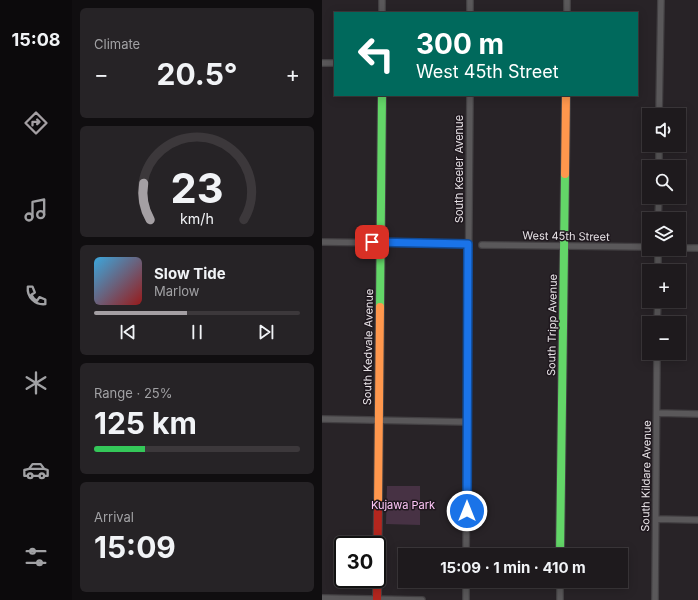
<!DOCTYPE html>
<meta charset="utf-8">
<style>
:root{--surface:#1e1a1d;--page:#262326;--text:#f1f3f6;--muted:#a1a1a4;--line:#3c383b;--accent:#a49fa3}
body{margin:0;font-family:Inter,sans-serif;background:var(--page);color:var(--text);height:100vh;display:flex;flex-direction:column;font-size:15px;white-space:nowrap}
*{box-sizing:border-box;margin:0}
p{font-size:13px;color:var(--muted)}
.icon{flex:none;width:22px;height:22px;fill:none;stroke:currentColor;stroke-width:2;stroke-linecap:round;stroke-linejoin:round}
.map{position:relative;flex:1;overflow:hidden}
.details{display:flex;flex-direction:column;gap:8px;padding:8px;background:#100e10;width:250px}
.details>*{flex:none}
.banner{position:absolute;left:12px;top:12px;width:304px;height:84px;border-radius:0px;box-shadow:0 2px 10px #0003,0 0 0 1px var(--line);background:#00695c;color:#fff;overflow:hidden}
.buttons{position:absolute;left:320px;top:108px;display:grid;gap:8px}
.buttons a{display:grid;place-items:center;width:44px;height:44px;border-radius:0px;background:var(--surface);box-shadow:0 2px 10px #0003,0 0 0 1px var(--line);font-size:20px}
.speed{position:absolute;left:12px;top:536px;display:flex;gap:8px;font-size:20px;font-weight:700;text-align:center}
.speed>*{display:grid;place-content:center;width:52px;height:52px;border-radius:50%;background:var(--surface);box-shadow:0 2px 10px #0003,0 0 0 1px var(--line);line-height:1}
.speed .limit{border:2px solid #111;border-radius:6px;background:#fff;color:#111}
.pin{position:absolute;display:grid;place-items:center;width:34px;height:34px;color:#fff;margin:-17px;border-radius:8px;box-shadow:0 2px 6px #0006}
.me{position:absolute;width:44px;margin:-22px;rotate:0deg;stroke-linejoin:round;filter:drop-shadow(0 0 3px #0008)}
.turn{display:flex;align-items:center;gap:14px;height:84px;padding:0 16px;font-size:18px}
.turn .icon{width:52px;height:52px;stroke-width:2.5}
.turn b{display:block;font-size:28px;line-height:34px}
.big{font-size:30px;font-weight:700;line-height:1.1}
.details .tile{flex:1;display:flex;flex-direction:column;justify-content:center;gap:6px;min-width:0;padding:0 14px;border-radius:6px;background:var(--page)}
.details .dial{align-items:center;gap:0}
.dial svg{height:104px;overflow:visible;fill:none;stroke:var(--line);stroke-width:7;stroke-linecap:round;text-anchor:middle}
.dial text{fill:var(--text);stroke:none}
.song{display:flex;align-items:center;gap:12px}
.cover{width:48px;height:48px;border-radius:6px;background:linear-gradient(135deg,hsl(200 70% 55%),hsl(0 70% 35%))}
.played{height:4px;border-radius:2px;background:linear-gradient(90deg,var(--accent) 45%,var(--line) 45%)}
.keys{display:flex;justify-content:space-around;direction:ltr}
.heat{display:flex;justify-content:space-between;align-items:center;font-size:22px;direction:ltr}
.charge{height:6px;border-radius:3px;background:linear-gradient(90deg,#34c759 25%,var(--line) 0)}
.trip{position:absolute;left:76px;top:548px;width:230px;height:40px;border-radius:0px;background:var(--surface);box-shadow:0 2px 10px #0003,0 0 0 1px var(--line);font-weight:700;line-height:40px;text-align:center}
main{display:flex;flex:1;min-height:0}
.tab-bar{display:flex;flex-direction:column;width:72px;justify-content:space-around;align-items:center;background:#0c0a0c;color:var(--muted)}
.tab-bar .icon{width:28px;height:28px}
.tab-bar .on{color:var(--accent)}
.tab-bar b{font-size:18px;color:var(--text)}
.map>svg:first-child{display:block}
.green{fill:#473244}
.lines{fill:none;stroke-linecap:round;stroke-linejoin:round}
.street-casing{stroke:#434043;stroke-width:8}
.fast-casing{stroke:#434043;stroke-width:10}
.slow-casing{stroke:#434043;stroke-width:10}
.jam-casing{stroke:#434043;stroke-width:10}
.street{stroke:#5a585a;stroke-width:5.5}
.fast{stroke:#63d668;stroke-width:8}
.slow{stroke:#ff974d;stroke-width:8}
.jam{stroke:#b3261e;stroke-width:8}
.route-casing{stroke:#114b97;stroke-width:10}
.route{stroke:#1a73e8;stroke-width:7}
.labels{text-anchor:middle;dominant-baseline:central;stroke-width:3;stroke-linejoin:round;paint-order:stroke}
.street-label{font-size:11px;fill:#e7e2e6;stroke:#1f181e}
.park-label{font-size:11px;fill:#fec6f7;stroke:#1f181e}
</style>
<main>
<nav class="tab-bar">
<b>15:08</b>
<svg class="icon on" aria-label="directions" viewBox="0 0 24 24"><path d="M12 3l9 9-9 9-9-9zM9 14v-3h6M13 9l2 2-2 2"/></svg>
<svg class="icon" aria-label="music" viewBox="0 0 24 24"><path d="M9 18V5l10-2v13"/><circle cx="6" cy="18" r="3"/><circle cx="16" cy="16" r="3"/></svg>
<svg class="icon" aria-label="phone" viewBox="0 0 24 24"><path d="M5 4h4l2 5-3 2q2 4 5 5l2-3 5 2v4C11 20 4 13 5 4z"/></svg>
<svg class="icon" aria-label="climate" viewBox="0 0 24 24"><path d="M12 3v18M4 7l16 10M4 17L20 7"/></svg>
<svg class="icon" aria-label="car" viewBox="0 0 24 24"><path d="M5 17H2v-5l4-1 3-4h7l3 4 3 1v5h-3M9 17h6M6 11h13"/><circle cx="7" cy="17" r="2"/><circle cx="17" cy="17" r="2"/></svg>
<svg class="icon" aria-label="filters" viewBox="0 0 24 24"><path d="M4 7h16M4 17h16"/><circle cx="9" cy="7" r="2"/><circle cx="15" cy="17" r="2"/></svg>
</nav>
<section class="details">
<div class="tile"><p>Climate</p>
<div class="heat"><a>−</a><b class="big">20.5°</b><a>+</a></div>
</div>
<div class="tile dial"><svg viewBox="0 0 100 80">
<path d="M14 69A42 42 0 1 1 86 69"/>
<path d="M14 69A42 42 0 0 1 9 41" stroke="#a49fa3"/>
<text x="50" y="56" font-size="32" font-weight="700">23</text>
<text x="50" y="72" font-size="11">km/h</text>
</svg></div>
<div class="tile">
<div class="song"><i class="cover"></i><div><b>Slow Tide</b><p>Marlow</p></div></div>
<div class="played"></div>
<div class="keys"><svg class="icon" aria-label="previous" viewBox="0 0 24 24"><path d="M18 5L8 12l10 7zM5 5v14"/></svg><svg class="icon" aria-label="pause" viewBox="0 0 24 24"><path d="M8 5v14M16 5v14"/></svg><svg class="icon" aria-label="next" viewBox="0 0 24 24"><path d="M6 5l10 7-10 7zM19 5v14"/></svg></div>
</div>
<div class="tile"><p>Range · 25%</p><b class="big">125 km</b><div class="charge"></div></div>
<div class="tile"><p>Arrival</p><b class="big">15:09</b></div>
</section>
<div class="map">
<svg width="376" height="600" viewBox="0 0 376 600">
<rect width="100%" height="100%" fill="#282327"/>
<path class="green" d="M65,486H98V525L64,524Z"/>
<g class="lines">
<g class="street-casing">
<path id="street" d="M60,13V0
M148,13V0
M245,13V0
M0,63H13
M337,115L339,0
M337,167V145
M336,219L337,197
M0,242L146,244
M160,245L327,247
M357,248H376
M336,271V249
M335,323L336,301
M335,413L376,414
M0,419L145,422
M334,519L376,520
M144,555L148,95
M0,598L100,600
M144,600V581
M238,600V581
M333,600L335,353"/>
</g>
<g class="fast-casing">
<path id="fast" d="M58,307L60,95
M238,555L243,174"/>
</g>
<g class="slow-casing">
<path id="slow" d="M243,174L244,95
M56,507L58,307"/>
</g>
<g class="jam-casing">
<path id="jam" d="M55,599L56,507"/>
</g>
<use href="#street" class="street"/>
<use href="#fast" class="fast"/>
<use href="#slow" class="slow"/>
<use href="#jam" class="jam"/>
</g>
<g class="lines">
<g class="route-casing">
<path id="route" d="M50,242L146,244L145,511"/>
</g>
<use href="#route" class="route"/>
</g>
<g class="labels">
<g class="street-label">
<text transform="translate(137 169) rotate(-90)">South Keeler Avenue</text>
<text transform="translate(244 236) rotate(1)">West 45th Street</text>
<text transform="translate(230 325) rotate(-89)">South Tripp Avenue</text>
<text transform="translate(46 347) rotate(-89)">South Kedvale Avenue</text>
<text transform="translate(324 476) rotate(-89)">South Kildare Avenue</text>
</g>
<g class="park-label">
<text x="81" y="505">Kujawa Park</text>
</g>
</g>
</svg>
<div class="buttons">
<a><svg class="icon" aria-label="sound" viewBox="0 0 24 24"><path d="M4 9h4l5-4v14l-5-4H4zM17 9q2 3 0 6"/></svg></a>
<a><svg class="icon" aria-label="search" viewBox="0 0 24 24"><circle cx="10" cy="10" r="6"/><path d="M15 15l6 6"/></svg></a>
<a><svg class="icon" aria-label="layers" viewBox="0 0 24 24"><path d="M12 4l9 5-9 5-9-5zM3 14l9 5 9-5"/></svg></a>
<a>+</a>
<a>−</a>
</div>
<div class="speed"><div class="limit">30</div></div>
<div class="pin" style="left:50px;top:242px;background:#d93025"><svg class="icon" aria-label="arrive" viewBox="0 0 24 24"><path d="M6 21V4h12l-3 4 3 4H6"/></svg></div>
<svg class="me" style="left:145px;top:511px" viewBox="-20 -20 40 40"><circle r="17" fill="#1a73e8" stroke="#fff" stroke-width="3"/><path d="M0-11L8 9 0 5-8 9z" fill="#fff"/></svg>
<div class="trip">15:09 · 1 min · 410 m</div>
<div class="banner">
<div class="turn"><svg class="icon" aria-label="left" viewBox="0 0 24 24"><path d="M17 20v-9H6M10 6l-5 5 5 5"/></svg><div><b>300 m</b>West 45th Street</div></div>
</div>
</div>
</main>
